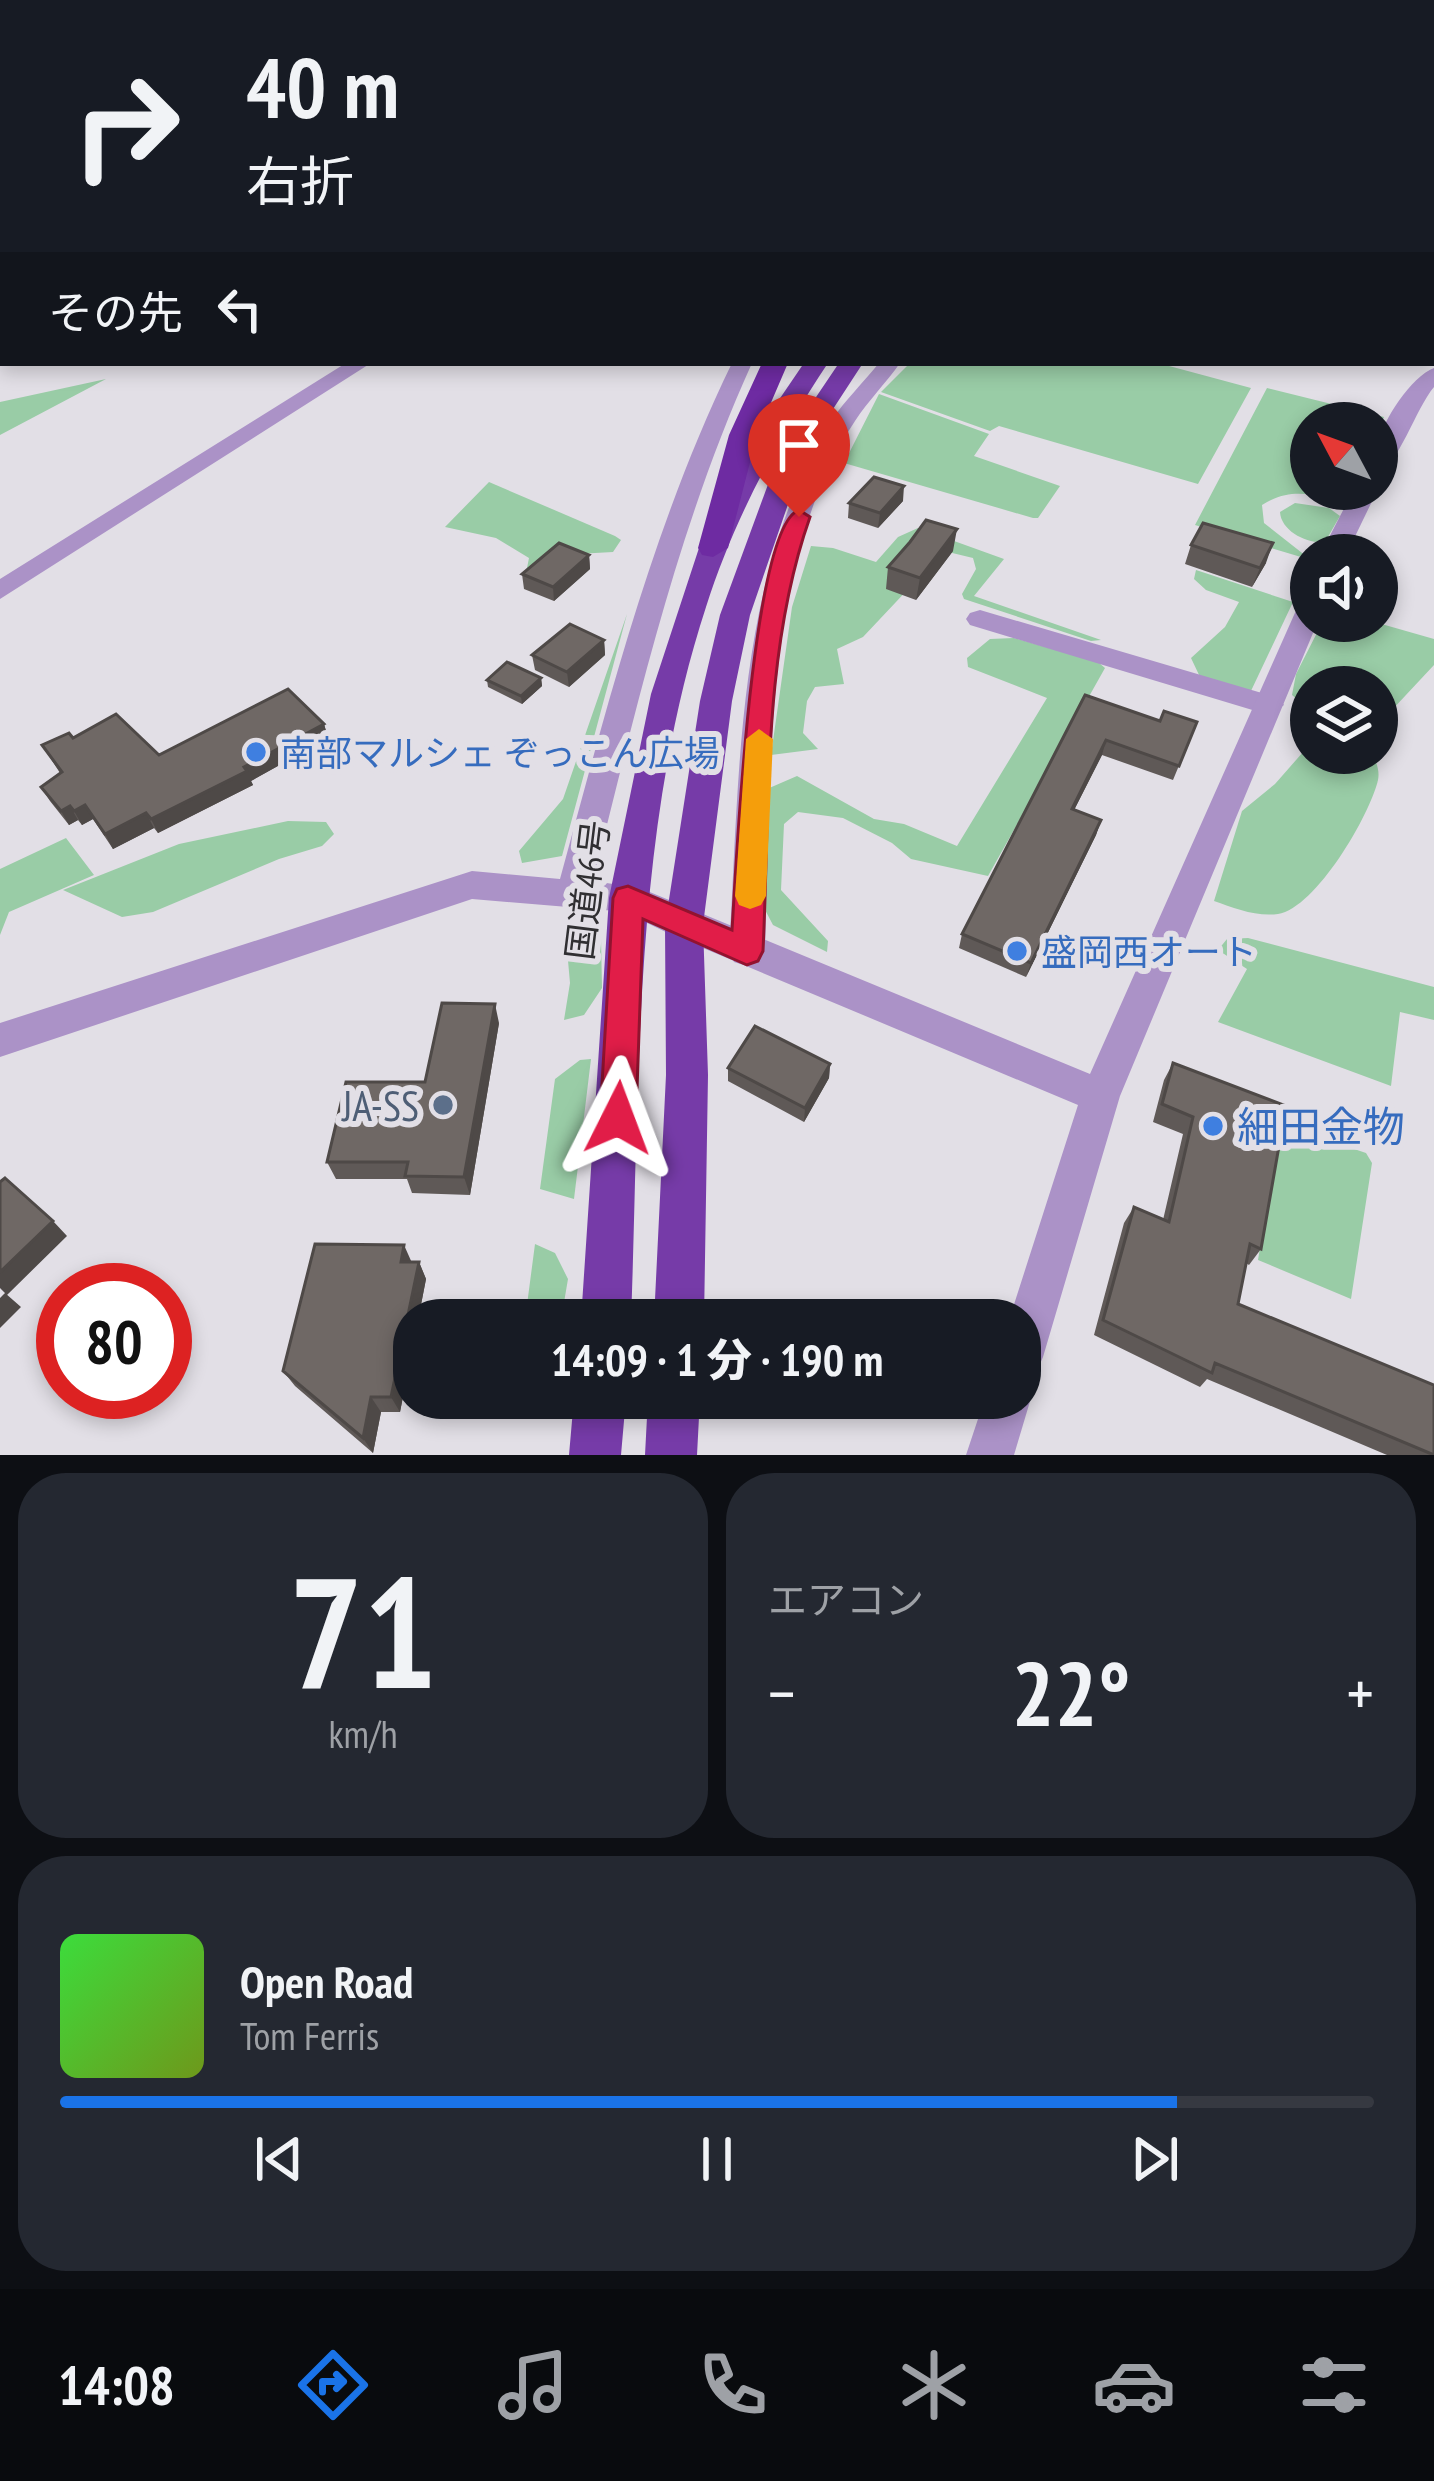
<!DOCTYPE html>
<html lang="ja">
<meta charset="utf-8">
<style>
:root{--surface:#171b24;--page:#242831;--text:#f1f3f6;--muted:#9ea1a6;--line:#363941;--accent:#1a73e8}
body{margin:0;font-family:"PT Sans Narrow","Noto Sans JP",sans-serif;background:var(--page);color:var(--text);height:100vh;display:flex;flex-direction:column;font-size:45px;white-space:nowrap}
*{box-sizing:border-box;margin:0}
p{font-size:39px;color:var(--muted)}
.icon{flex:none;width:66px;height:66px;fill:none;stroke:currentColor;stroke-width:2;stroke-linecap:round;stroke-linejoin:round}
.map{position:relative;height:1455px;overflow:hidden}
.sheet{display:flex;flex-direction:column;gap:18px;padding:18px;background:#0d0f14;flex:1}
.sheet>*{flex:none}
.guide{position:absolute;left:0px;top:0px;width:1434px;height:366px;box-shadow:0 6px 18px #0003;background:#171b24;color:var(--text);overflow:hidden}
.needle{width:78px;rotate:311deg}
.fabs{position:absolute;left:1290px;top:402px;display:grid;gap:24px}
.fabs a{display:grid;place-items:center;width:108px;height:108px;border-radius:50%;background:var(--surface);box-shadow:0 6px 18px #0003;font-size:60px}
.speed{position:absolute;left:36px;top:1263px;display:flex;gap:24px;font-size:60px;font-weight:700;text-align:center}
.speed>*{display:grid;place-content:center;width:156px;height:156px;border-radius:50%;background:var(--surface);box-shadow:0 6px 18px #0003;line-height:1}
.speed .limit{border:18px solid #d22;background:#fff;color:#111}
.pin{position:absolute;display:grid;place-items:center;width:102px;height:102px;color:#fff;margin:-123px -51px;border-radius:50% 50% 50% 0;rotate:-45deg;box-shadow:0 0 12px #0007}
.pin .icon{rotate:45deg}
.me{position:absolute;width:132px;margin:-66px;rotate:3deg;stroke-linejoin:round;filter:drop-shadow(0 0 9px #0008)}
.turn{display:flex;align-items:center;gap:42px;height:252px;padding:0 48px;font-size:54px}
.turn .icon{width:156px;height:156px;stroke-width:2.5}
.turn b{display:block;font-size:84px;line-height:102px}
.then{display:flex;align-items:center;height:114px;padding:0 48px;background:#0003;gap:24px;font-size:45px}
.big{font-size:90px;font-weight:800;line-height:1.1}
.sheet .card{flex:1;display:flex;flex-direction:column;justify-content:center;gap:18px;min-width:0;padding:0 42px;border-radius:48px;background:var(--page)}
.sheet .dial{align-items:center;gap:0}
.dial b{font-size:156px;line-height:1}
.song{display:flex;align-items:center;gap:36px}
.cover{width:144px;height:144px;border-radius:18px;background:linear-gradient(135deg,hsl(120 70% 55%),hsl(80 70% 35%))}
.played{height:12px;border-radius:6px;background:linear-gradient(90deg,var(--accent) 85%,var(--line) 85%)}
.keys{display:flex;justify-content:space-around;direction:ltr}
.heat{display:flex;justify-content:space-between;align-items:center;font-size:66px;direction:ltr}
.sheet .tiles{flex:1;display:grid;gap:18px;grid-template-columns:1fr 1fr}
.card:last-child{grid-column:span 2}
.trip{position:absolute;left:393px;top:1299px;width:648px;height:120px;border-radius:48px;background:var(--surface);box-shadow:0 6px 18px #0003;font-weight:800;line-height:120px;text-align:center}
.tab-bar{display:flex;height:192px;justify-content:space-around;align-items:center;background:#090b0e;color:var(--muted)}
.tab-bar .icon{width:84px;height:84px}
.tab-bar .active{color:var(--accent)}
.tab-bar b{font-size:54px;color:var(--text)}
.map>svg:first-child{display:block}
.green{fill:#99cca6}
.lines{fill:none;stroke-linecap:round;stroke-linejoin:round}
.river{fill:#15aece;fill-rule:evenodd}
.minor{fill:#ab92c7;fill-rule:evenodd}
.tertiary{fill:#ab92c7;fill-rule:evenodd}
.trunk{fill:#763ba8;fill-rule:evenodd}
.motorway{fill:#6e2ba2;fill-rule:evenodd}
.wall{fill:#5f5957}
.shaded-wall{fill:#4e4947}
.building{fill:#6f6865;stroke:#4e4947;stroke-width:3}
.route{fill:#e11d48;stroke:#92132f;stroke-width:3}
.slow{fill:#f59e0b}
.shop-dot{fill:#3f7fe0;stroke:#e2dfe6;stroke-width:4.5}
.service-dot{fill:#5c6f8a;stroke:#e2dfe6;stroke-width:4.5}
.labels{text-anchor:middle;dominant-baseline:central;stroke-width:12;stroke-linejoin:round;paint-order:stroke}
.shop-label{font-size:36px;fill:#366cbe;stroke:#e2dfe6;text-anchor:start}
.street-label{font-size:36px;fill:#302f32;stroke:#e2dfe6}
.near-service-label{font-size:42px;fill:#4e5e75;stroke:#e2dfe6;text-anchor:end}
.near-shop-label{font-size:42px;fill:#366cbe;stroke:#e2dfe6;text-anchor:start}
</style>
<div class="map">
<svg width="1434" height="1455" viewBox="0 0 1434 1455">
<rect width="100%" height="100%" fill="#e2dfe6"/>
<path class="green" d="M910,363H1158L1251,388L1198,484L999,426L990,431L881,392Z
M106,379L0,435V402Z
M1267,388L1384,417L1377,434V423H1311V489H1353L1351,493C1317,503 1298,482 1262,505L1264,523L1311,560L1195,525Z
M879,394L989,434L974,456L1060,486L1038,518H1033L844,463Z
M489,482L615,536L621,540L613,552L559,555L526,573L529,558L496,538L445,527Z
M1295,503L1329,508L1340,516L1325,542C1307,544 1281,531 1280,512Z
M918,528L1004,559L974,596L1101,640L1091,641L964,599L962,594L976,569L973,558L944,551L863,637L837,649L844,684L815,687L807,701L803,733L818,749L771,755L792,607L811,546L833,548L876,562L898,537Z
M1196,570L1293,602L1250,693L1200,677L1191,658L1225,627L1239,602L1206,590L1194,579Z
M627,614L562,856L522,863L519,851L563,799Z
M1323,621H1371L1434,639V665L1377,726V687H1311V711L1292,695L1296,674Z
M1014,638L1098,662L1105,668L988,876L911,859L892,843L843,818L798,812L784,824L781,890L828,941L827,952L773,925L763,906L767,789L797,776L874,819L904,824L957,846L1047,698L968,667L967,658L990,639Z
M1311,743V753H1372C1376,762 1380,770 1378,780C1370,815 1316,908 1278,914C1256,917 1234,908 1214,901L1242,811L1275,784Z
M288,821L326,822L334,834L322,846L279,859L153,912L122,917L63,890L179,844Z
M66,838L94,875L9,912L0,935V869Z
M564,916L588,922L601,938L602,988L584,1015L564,1020L570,983Z
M1248,938L1434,987V1020L1400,1012L1391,1086L1218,1022L1247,969L1218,950L1227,939Z
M591,1059L574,1199L540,1189L555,1079L580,1060Z
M1280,1124L1366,1153L1372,1163L1351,1299L1258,1260Z
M535,1244L555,1253L568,1279L561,1320H525Z"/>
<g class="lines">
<path class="river" d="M1062,0H1172V1L1059,3Z
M1431,18H1434V32H1431Z"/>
<path class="minor" d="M691,0H707L710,3H694Z
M1431,27H1434V35H1431Z
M0,74H3V82H0Z
M1431,138H1434V148H1431Z
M3,152V162L0,163V153Z
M346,363H371L0,599V579Z
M732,363H752C677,529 637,705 593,881L640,888L645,898L640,908L628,912L472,899L0,1057V1023L472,871L560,879C608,703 652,528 732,363Z
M879,363H900C886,383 868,401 855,421C762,559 770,790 765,951L760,962L747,966L734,962L729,951C740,775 735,575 832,420C845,400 864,382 879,363Z
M980,610L1279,698L1284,705L1269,715L970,625L966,619L970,613Z"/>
<path class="tertiary" d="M1434,368V387C1416,408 1398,466 1377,474C1377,465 1375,453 1377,445C1383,420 1411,377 1434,368Z
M1377,487L1378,489L1346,555H1320L1354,489Z
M1311,597V621H1318L1120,1096L1043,1357L1036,1373L1020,1380L1031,1398L1014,1455H966L985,1398H1020V1320H1009L1078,1105L672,935L616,908L611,898L616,888L628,884L640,888L1090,1074L1298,606Z"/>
<path class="trunk" d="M1186,0H1201L1184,3Z
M1214,0H1229L1212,3Z
M804,363H828C777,440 734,519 706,607C632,833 640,1084 631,1320H581L609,898L651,694L699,548L751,441Z
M839,363H863L807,449L750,615L732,701L703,925L708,1075L704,1320H654L666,1075L665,925L700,701L720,615L781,449Z
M574,1398H626L621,1455H569Z
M648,1398H700L697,1455H645Z"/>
<path class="motorway" d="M1289,0H1331L1333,3H1291Z
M1344,0H1382L1384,3H1346Z
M1393,0H1431L1433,3L1431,6Z
M762,363H788L757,435L728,548L713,557L702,555L698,548L729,435Z"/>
</g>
<path class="wall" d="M0,0H243L268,3H3V6H0Z
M390,0H644L638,3H382Z
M903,501L878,528L848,518L849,503Z
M1191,545L1266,563L1252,587L1185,564Z
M953,551L916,600L886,589L888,567Z
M589,555L590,569L554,601L524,589L522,574Z
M604,640L605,655L569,687L535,670L532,655Z
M541,678L542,686L522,704L488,687L487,680Z
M1085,695L1160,721L1197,722L1173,780L1102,755L1074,810L1101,820L1096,835L1026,977L959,948L962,934Z
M324,724L328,738L251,781L253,785L158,833L154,828L113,849L93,819L82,825L78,820L69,825L50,801L41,787L60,773L42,745L73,738L159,755Z
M499,1023L470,1195L412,1193L407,1179H336L327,1162Z
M1173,1063L1261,1249L1249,1265L1246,1263L1238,1304L1434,1455H1387L1207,1379L1200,1387L1094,1335L1124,1223L1134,1207L1163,1220L1183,1134L1153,1122L1164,1080Z
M830,1064L829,1078L804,1122L728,1081V1068Z
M411,1262H419L426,1279L400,1412H381L373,1453L295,1386L283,1371Z"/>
<path class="shaded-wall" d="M582,0H603V3H572Z
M904,486L903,501L878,528L880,513Z
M957,529L953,551L916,600L920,578Z
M1273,543L1266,563L1252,587L1260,568Z
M589,555L590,569L554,601L553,587Z
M604,640L605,655L569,687L567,672Z
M541,678L542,686L522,704L521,696Z
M324,724L328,738L251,781L253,785L158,833L151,819Z
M1106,740L1102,755L1067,824L1072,809Z
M85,805L93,819L82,825L74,811Z
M70,806L78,820L69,825L61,811Z
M146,813L154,828L113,849L105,834Z
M1101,820L1096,835L1026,977L1031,963Z
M495,1004L499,1023L470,1195L464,1177Z
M830,1064L829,1078L804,1122L805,1108Z
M53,1221L67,1236L7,1295L0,1288V1272Z
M404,1245L412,1263L401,1262Z
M419,1262L426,1279L418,1320H414V1341L400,1412L391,1397Z
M5,1293L21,1307L0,1328V1298Z
M371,1397L381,1412L373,1453L363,1438Z"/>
<path class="building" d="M51,0H243L268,3H52Z
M390,0H582L572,3H382Z
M0,113L3,114V154L0,137Z
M874,477L904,486L880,513L849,503Z
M926,520L957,529L920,578L888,567L910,542Z
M1203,523L1273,543L1260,568L1191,545Z
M559,543L589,555L553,587L522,574Z
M570,624L604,640L567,672L532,655Z
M507,662L541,678L521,696L487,680Z
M288,689L324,724L244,767L247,771L151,819L146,813L105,834L85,805L74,811L70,806L61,811L41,787L62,772L42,745L69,733L73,738L116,714L159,755Z
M1085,695L1160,721L1164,711L1197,722L1179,766L1106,740L1072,809L1101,820L1031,963L962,934Z
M442,1003L495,1004L464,1177L405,1176L408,1162H327L346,1082H425Z
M755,1026L830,1064L805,1108L728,1068Z
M1173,1063L1286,1106L1261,1249L1250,1244L1238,1304L1434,1385V1455L1215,1363L1212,1373L1103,1320L1134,1207L1169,1222L1193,1117L1162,1104Z
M5,1178L53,1221L0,1272V1182Z
M315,1244L404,1245L401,1262H419L391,1397H371L363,1438L283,1371Z"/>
<path class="route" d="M799,510L810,517C762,653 770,808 763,951L758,961L747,965L643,919L636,1118L630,1130L618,1135L605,1130L600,1118L613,898L617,889L628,886L732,930C736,871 751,526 799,510Z"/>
<path class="slow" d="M759,729L773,739L766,896L761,905L750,909L739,905L735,896L746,739Z"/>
<g class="shop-dot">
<circle cx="256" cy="752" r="12"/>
<circle cx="1017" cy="951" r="12"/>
<circle cx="1213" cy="1126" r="12"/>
</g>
<circle class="service-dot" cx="443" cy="1105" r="12"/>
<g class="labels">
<g class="shop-label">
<text x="280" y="752">南部マルシェ ぞっこん広場</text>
<text x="1041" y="951">盛岡西オート</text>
</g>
<g class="street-label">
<text transform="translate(587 890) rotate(-83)">国道46号</text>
</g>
<g class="near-service-label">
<text x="419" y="1105">JA-SS</text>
</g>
<g class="near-shop-label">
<text x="1237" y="1126">細田金物</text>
</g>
</g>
</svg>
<div class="fabs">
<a><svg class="needle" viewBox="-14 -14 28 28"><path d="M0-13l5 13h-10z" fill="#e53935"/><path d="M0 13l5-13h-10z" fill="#9ea1a6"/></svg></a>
<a><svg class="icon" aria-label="sound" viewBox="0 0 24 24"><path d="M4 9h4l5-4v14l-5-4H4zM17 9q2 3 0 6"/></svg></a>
<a><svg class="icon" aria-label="layers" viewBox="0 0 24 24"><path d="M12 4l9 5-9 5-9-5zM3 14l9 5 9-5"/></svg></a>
</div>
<div class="speed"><div class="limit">80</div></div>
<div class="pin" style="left:799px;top:517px;background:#d93025"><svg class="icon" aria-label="arrive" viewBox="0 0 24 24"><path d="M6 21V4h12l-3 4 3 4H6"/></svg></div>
<svg class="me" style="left:618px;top:1118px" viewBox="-20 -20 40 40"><path d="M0-17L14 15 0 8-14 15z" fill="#e11d48" stroke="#fff" stroke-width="4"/></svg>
<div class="trip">14:09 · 1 分 · 190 m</div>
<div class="guide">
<div class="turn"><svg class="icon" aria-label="right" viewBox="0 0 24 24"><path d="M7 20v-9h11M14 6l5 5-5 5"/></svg><div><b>40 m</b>右折</div></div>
<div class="then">その先<svg class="icon" aria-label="left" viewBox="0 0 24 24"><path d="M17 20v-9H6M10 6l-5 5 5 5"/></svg></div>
</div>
</div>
<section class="sheet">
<div class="tiles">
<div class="card dial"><b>71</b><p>km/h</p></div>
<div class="card"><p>エアコン</p>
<div class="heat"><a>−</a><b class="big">22°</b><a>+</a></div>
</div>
<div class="card">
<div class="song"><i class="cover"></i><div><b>Open Road</b><p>Tom Ferris</p></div></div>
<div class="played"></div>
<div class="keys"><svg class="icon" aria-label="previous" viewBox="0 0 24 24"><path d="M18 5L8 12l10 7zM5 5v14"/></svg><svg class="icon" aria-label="pause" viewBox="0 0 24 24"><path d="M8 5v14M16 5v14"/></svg><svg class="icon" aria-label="next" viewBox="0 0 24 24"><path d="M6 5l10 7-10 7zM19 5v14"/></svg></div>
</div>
</div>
</section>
<nav class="tab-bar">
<b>14:08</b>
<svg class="icon active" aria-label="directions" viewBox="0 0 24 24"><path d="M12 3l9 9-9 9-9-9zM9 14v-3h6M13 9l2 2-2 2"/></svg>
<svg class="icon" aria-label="music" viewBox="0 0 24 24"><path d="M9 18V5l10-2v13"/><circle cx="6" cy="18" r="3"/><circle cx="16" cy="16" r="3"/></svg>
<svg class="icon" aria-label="phone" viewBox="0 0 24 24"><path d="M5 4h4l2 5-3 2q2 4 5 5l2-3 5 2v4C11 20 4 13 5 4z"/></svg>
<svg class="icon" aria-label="climate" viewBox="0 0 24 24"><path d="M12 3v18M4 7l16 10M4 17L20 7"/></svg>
<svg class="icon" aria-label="car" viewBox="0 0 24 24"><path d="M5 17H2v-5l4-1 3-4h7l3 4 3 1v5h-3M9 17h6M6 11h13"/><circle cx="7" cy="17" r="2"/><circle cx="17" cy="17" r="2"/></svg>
<svg class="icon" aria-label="filters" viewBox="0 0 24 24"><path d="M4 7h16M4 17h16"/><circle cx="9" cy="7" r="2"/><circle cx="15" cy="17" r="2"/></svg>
</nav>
